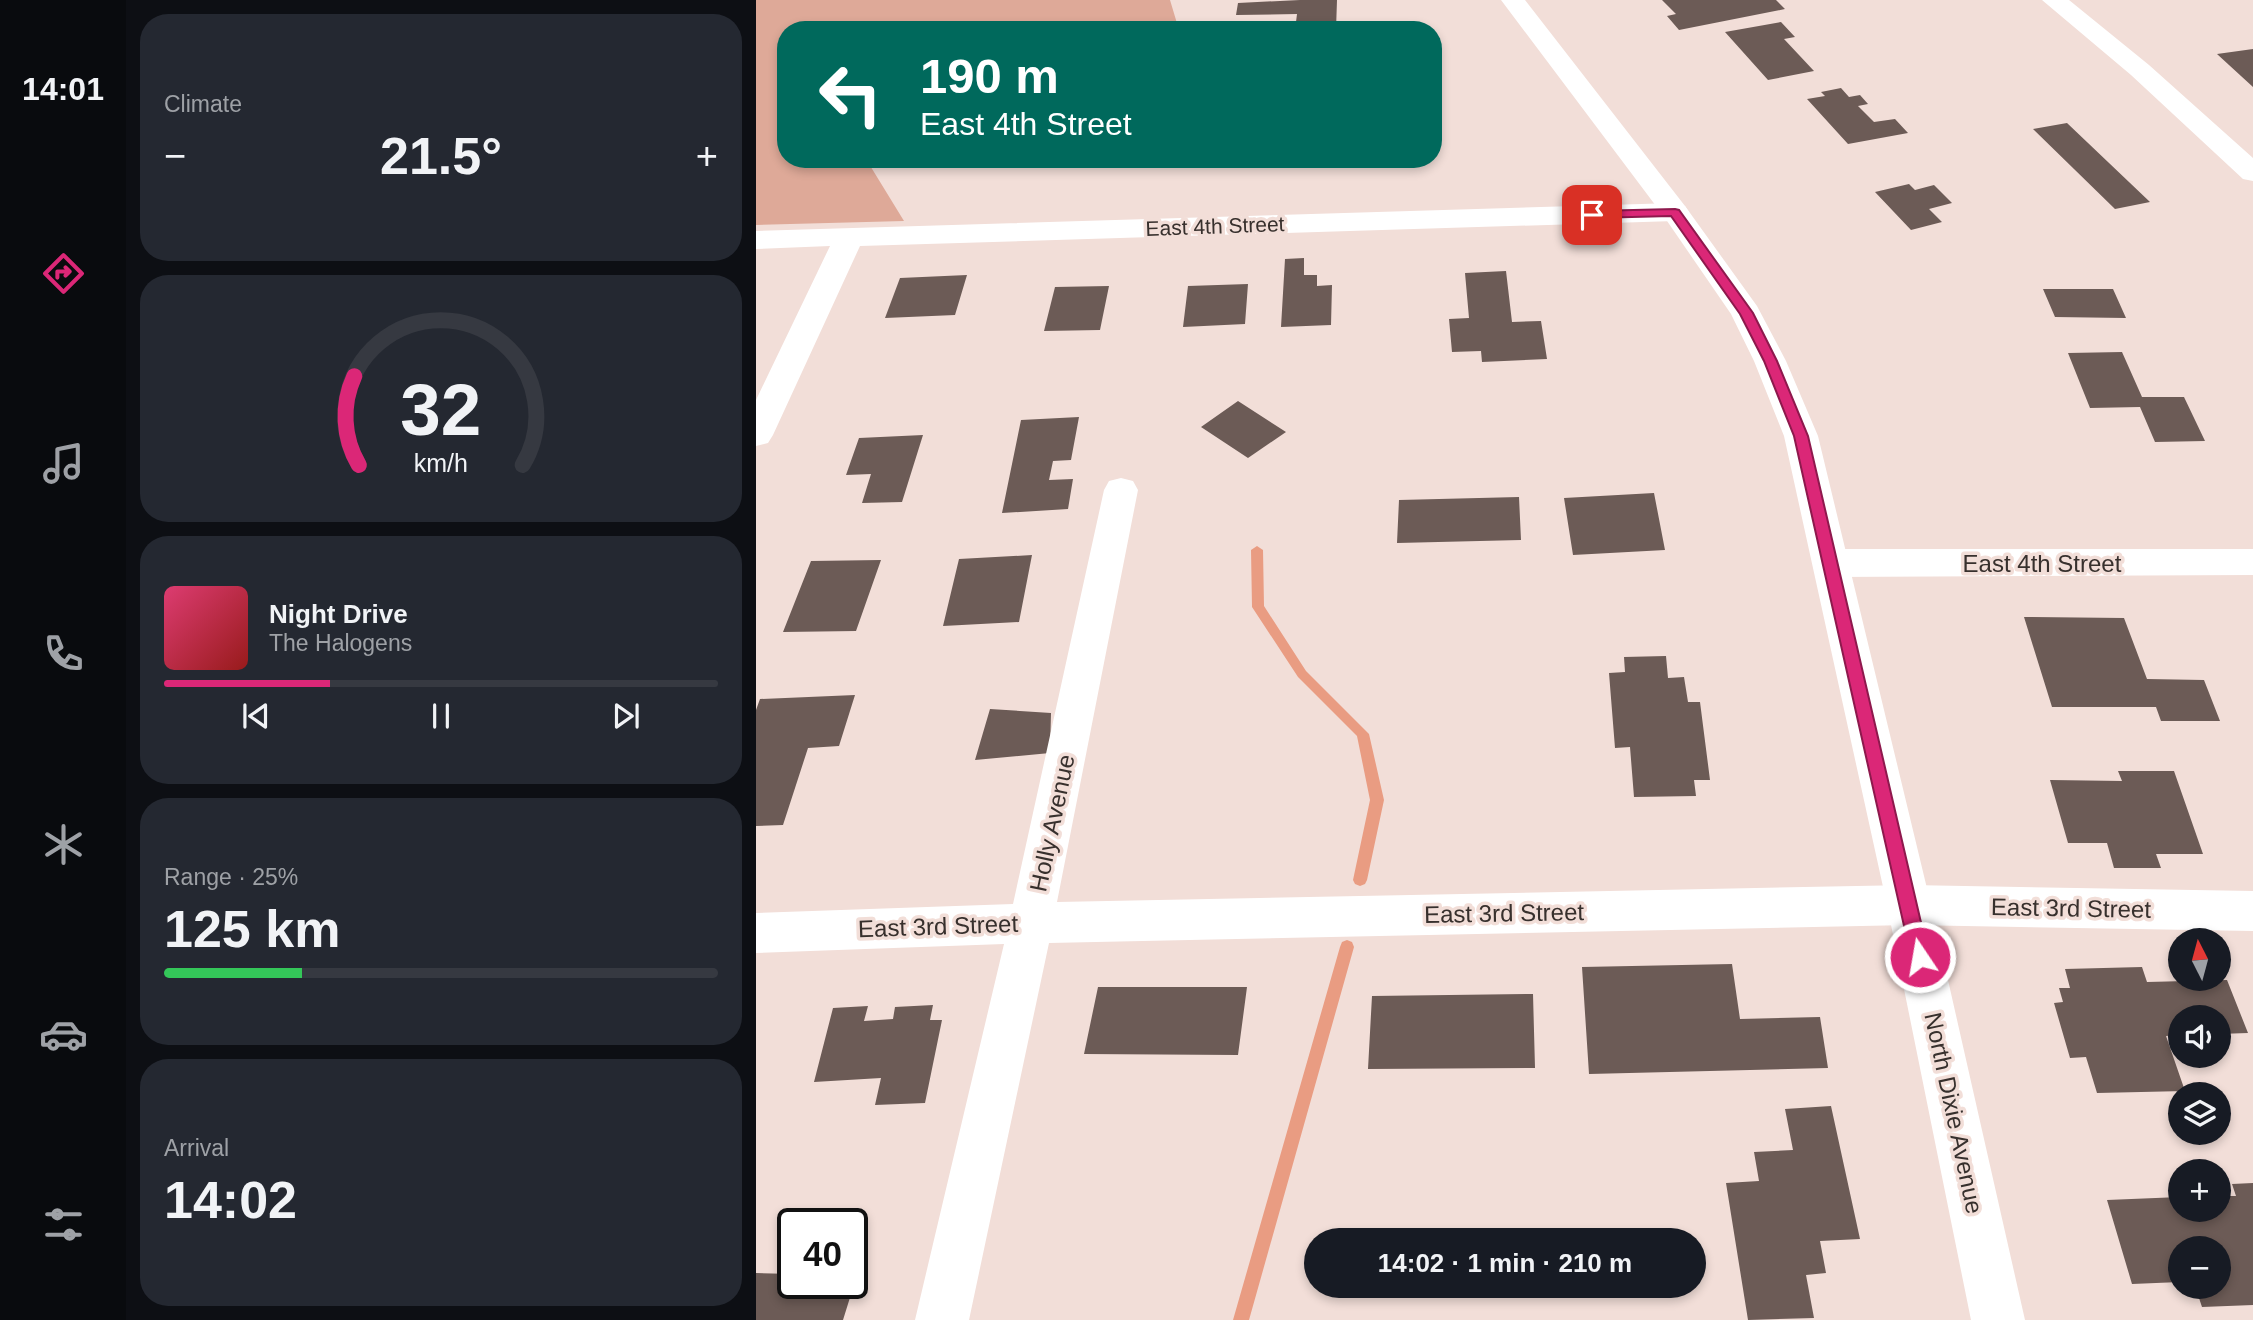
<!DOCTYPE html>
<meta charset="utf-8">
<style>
:root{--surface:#171b24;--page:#242831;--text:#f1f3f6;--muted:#9ea1a6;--line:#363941;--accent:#db2777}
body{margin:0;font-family:Helvetica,sans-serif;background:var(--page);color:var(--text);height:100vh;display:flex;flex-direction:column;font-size:26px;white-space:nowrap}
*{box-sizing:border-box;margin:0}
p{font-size:23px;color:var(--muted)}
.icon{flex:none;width:38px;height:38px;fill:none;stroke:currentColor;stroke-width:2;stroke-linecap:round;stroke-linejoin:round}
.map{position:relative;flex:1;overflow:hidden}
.side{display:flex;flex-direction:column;gap:14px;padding:14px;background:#0d0f14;width:630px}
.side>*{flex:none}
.hud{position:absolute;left:21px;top:21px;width:665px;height:147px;border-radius:28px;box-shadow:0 4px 10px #0003;background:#00695c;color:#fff;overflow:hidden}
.needle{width:46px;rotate:354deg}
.fabs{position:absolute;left:1412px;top:928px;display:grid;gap:14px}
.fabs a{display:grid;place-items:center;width:63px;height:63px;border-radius:50%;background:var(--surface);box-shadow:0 4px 10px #0003;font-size:35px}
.speed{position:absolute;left:21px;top:1208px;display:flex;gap:14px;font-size:35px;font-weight:700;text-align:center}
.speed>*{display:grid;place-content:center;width:91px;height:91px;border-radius:50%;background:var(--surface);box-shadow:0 4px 10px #0003;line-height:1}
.speed .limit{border:4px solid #111;border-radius:10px;background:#fff;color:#111}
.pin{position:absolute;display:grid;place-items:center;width:60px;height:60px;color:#fff;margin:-30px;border-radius:14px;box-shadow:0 4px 10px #0006}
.me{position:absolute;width:77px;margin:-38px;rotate:348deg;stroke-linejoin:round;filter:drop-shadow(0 0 5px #0008)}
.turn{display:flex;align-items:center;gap:24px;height:147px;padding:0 28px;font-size:32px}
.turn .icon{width:91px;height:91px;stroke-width:2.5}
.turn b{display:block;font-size:49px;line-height:60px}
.big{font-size:52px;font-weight:800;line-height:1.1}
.side .widget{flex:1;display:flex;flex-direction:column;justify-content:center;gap:10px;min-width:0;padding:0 24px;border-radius:28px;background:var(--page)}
.side .dial{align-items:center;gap:0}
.dial svg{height:182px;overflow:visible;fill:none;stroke:var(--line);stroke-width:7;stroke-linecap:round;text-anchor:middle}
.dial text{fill:var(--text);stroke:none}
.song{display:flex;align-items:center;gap:21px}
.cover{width:84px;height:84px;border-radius:10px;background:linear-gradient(135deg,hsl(340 70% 55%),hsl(0 70% 35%))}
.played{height:7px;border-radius:4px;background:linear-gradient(90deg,var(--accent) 30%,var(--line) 30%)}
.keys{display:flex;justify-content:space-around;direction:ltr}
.heat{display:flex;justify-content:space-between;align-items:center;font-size:38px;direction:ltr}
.charge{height:10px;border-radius:5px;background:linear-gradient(90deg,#34c759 25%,var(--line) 0)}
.trip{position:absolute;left:548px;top:1228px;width:402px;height:70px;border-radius:35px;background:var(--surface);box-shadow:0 4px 10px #0003;font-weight:800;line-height:70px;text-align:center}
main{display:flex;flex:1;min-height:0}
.tabs{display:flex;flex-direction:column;width:126px;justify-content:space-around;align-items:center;background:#090b0e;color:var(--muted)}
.tabs .icon{width:49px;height:49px}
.tabs .active{color:var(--accent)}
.tabs b{font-size:32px;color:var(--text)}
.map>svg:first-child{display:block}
.green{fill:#dea998}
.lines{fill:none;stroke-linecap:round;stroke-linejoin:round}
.stream{fill:#e99c82;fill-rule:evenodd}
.building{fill:#6c5b56}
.minor{fill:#fff;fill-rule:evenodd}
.tertiary{fill:#fff;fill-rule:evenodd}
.route{fill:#db2777;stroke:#8e194d;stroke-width:2}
.labels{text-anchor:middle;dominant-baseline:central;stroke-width:7;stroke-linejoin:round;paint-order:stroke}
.far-street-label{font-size:21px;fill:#37302d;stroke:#f2ded8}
.street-label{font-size:24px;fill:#37302d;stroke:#f2ded8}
</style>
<main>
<nav class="tabs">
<b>14:01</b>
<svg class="icon active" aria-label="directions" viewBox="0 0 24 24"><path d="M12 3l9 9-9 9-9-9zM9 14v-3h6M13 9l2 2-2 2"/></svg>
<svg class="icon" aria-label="music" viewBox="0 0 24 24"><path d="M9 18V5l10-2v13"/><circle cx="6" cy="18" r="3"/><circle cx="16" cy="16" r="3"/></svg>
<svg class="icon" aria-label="phone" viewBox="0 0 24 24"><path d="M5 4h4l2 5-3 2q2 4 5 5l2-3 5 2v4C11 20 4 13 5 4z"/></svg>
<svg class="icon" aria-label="climate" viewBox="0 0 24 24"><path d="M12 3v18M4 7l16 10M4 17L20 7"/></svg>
<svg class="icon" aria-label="car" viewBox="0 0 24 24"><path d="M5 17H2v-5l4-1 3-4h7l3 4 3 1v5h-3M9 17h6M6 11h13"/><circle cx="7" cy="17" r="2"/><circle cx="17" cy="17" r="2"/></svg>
<svg class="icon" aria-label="filters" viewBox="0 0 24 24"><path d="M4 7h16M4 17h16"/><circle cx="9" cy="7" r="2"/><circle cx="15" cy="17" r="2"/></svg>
</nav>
<section class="side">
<div class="widget"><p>Climate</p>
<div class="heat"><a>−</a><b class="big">21.5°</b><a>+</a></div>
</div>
<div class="widget dial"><svg viewBox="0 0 100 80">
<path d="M14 69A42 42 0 1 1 86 69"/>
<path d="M14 69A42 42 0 0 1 12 30" stroke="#db2777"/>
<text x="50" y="56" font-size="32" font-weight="700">32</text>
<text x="50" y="72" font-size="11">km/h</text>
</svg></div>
<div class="widget">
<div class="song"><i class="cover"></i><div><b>Night Drive</b><p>The Halogens</p></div></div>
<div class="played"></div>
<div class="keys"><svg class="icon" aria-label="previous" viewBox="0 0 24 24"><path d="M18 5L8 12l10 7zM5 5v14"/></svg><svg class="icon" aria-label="pause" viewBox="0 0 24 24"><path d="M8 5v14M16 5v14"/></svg><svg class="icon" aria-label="next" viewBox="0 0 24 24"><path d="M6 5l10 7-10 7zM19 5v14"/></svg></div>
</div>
<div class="widget"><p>Range · 25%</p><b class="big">125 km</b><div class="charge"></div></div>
<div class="widget"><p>Arrival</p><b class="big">14:02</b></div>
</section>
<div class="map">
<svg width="1497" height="1320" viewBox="0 0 1497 1320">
<rect width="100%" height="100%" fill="#f2ded8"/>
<path class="green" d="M0,0H414L423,30H30V159H110L148,221L0,225Z"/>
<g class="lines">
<path class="stream" d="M501,546L507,550L508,606L550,671L613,734L628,800L611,880L609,884L604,886L599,884L597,880L614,800L601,736L542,677L498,610L496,607L495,550Z
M591,940L596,942L598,947L493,1320H477L584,947L586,942Z"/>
</g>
<path class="building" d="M544,0H581L580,30H539L541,14L480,15L482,3Z
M906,0H1020L1029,9L923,30L911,16L920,14Z
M1025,22L1039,37L1028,39L1058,71L1012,80L969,32Z
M1497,49V87L1461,54Z
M1085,88L1093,97L1104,95L1112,104L1102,106L1118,122L1139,119L1152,133L1092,144L1051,99L1069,96L1065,92Z
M1311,123L1394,202L1359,209L1277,129Z
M1153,184L1159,190L1178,185L1196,203L1173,209L1186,222L1155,230L1119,192Z
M548,258V275H561V286L576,285L575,325L525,327L529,259Z
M750,271L756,322L785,321L791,359L726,362L725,351L696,352L693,319L713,318L709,273Z
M211,275L199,315L129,318L144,278Z
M492,284L489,324L427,327L432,286Z
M353,286L344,330L288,331L299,287Z
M1287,289H1357L1370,318L1299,317Z
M1366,352L1386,397H1428L1449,441L1399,442L1384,407L1334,408L1312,353Z
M482,401L530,432L492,458L445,427Z
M323,417L315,460L297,461L293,480L317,479L312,509L246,513L265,420Z
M167,435L146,502L106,503L115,474L90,475L103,438Z
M898,493L909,550L817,555L808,498Z
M763,497L765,540L641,543L643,500Z
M276,555L263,622L187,626L203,559Z
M125,560L100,631L27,632L55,561Z
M1268,617L1368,618L1391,679L1448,680L1464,721H1405L1400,707H1296Z
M910,656L912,678L928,677L932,702H944L954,780H938L940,796L878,797L874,747L859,748L853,673L869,672L868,657Z
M99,695L83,746L52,748L27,825L0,826V710L4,699Z
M234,709L295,713L294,753L219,760Z
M1362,771H1418L1447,854H1400L1405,868H1358L1351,843H1312L1294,780L1366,781Z
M976,964L984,1019L1064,1017L1072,1068L833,1074L826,967Z
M1386,967L1391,982L1471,980L1492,1033L1463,1034V1017H1424V1035L1410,1036L1429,1091L1341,1093L1330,1057L1314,1058L1298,1003L1307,1002L1303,988H1314L1309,969Z
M342,987H491L482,1055L328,1054Z
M777,994L779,1068L612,1069L616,996Z
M177,1005L174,1020H186L169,1103L119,1105L125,1078L58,1082L77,1008L112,1006L108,1021L137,1019L139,1007Z
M1075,1106L1104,1239L1064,1241L1070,1273L1050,1275L1058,1318L992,1320L970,1183L1003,1181L998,1152L1037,1150L1029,1109Z
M1497,1183V1305L1446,1307L1439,1286H1463V1248H1424V1282L1376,1284L1351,1200L1424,1197V1209H1463V1196H1480L1476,1184Z
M0,1273L37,1274V1283H96V1275H101L87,1320H0Z"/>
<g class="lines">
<path class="minor" d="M1286,0H1313L1393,65L1497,158V181L1487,179L1375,75Z
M919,203L929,206L933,212L929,218L919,221L104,246L17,435L12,443L0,446V400L74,246L0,249V231Z
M365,478L377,481L382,490L301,902L1153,885L1497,891V931L1153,925L293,943L213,1320H159L248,944L0,953V913L257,904L348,490L353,481Z
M1076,549H1497V575L1076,577L1063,573L1058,563L1063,553Z"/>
<path class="tertiary" d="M745,0H769L929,206L1001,306L1030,361L1062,436L1175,905L1269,1320H1215L1131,905L1028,436L998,361L975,314L909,218Z"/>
</g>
<path class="route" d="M919,209L923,210L997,313L1021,361L1052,436L1173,957L1171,963L1164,965L1158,963L1155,957L1038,436L1008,361L984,314L915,216L836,218L830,215L836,211Z"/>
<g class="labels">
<g class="far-street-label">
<text transform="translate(459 226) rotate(-2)">East 4th Street</text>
</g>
<g class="street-label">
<text x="1286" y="563">East 4th Street</text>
<text transform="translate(296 823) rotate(-78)">Holly Avenue</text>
<text transform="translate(1315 908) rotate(1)">East 3rd Street</text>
<text transform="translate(748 913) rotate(-1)">East 3rd Street</text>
<text transform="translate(182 926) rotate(-2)">East 3rd Street</text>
<text transform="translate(1198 1113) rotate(78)">North Dixie Avenue</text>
</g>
</g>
</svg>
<div class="fabs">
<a><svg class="needle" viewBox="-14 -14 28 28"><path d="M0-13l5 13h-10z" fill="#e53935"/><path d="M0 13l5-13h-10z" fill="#9ea1a6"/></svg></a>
<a><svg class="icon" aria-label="sound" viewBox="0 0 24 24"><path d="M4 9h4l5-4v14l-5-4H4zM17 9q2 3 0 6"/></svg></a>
<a><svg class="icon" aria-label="layers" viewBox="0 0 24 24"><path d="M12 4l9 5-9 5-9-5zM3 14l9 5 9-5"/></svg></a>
<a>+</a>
<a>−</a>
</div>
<div class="speed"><div class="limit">40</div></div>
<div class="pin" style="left:836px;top:215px;background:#d93025"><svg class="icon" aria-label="arrive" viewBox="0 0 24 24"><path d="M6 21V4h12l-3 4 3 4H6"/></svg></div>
<svg class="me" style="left:1164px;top:957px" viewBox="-20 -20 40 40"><circle r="17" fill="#db2777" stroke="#fff" stroke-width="3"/><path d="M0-11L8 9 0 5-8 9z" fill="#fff"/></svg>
<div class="trip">14:02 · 1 min · 210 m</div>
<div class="hud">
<div class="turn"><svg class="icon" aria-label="left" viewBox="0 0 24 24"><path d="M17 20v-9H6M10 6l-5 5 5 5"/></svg><div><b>190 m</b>East 4th Street</div></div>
</div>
</div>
</main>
